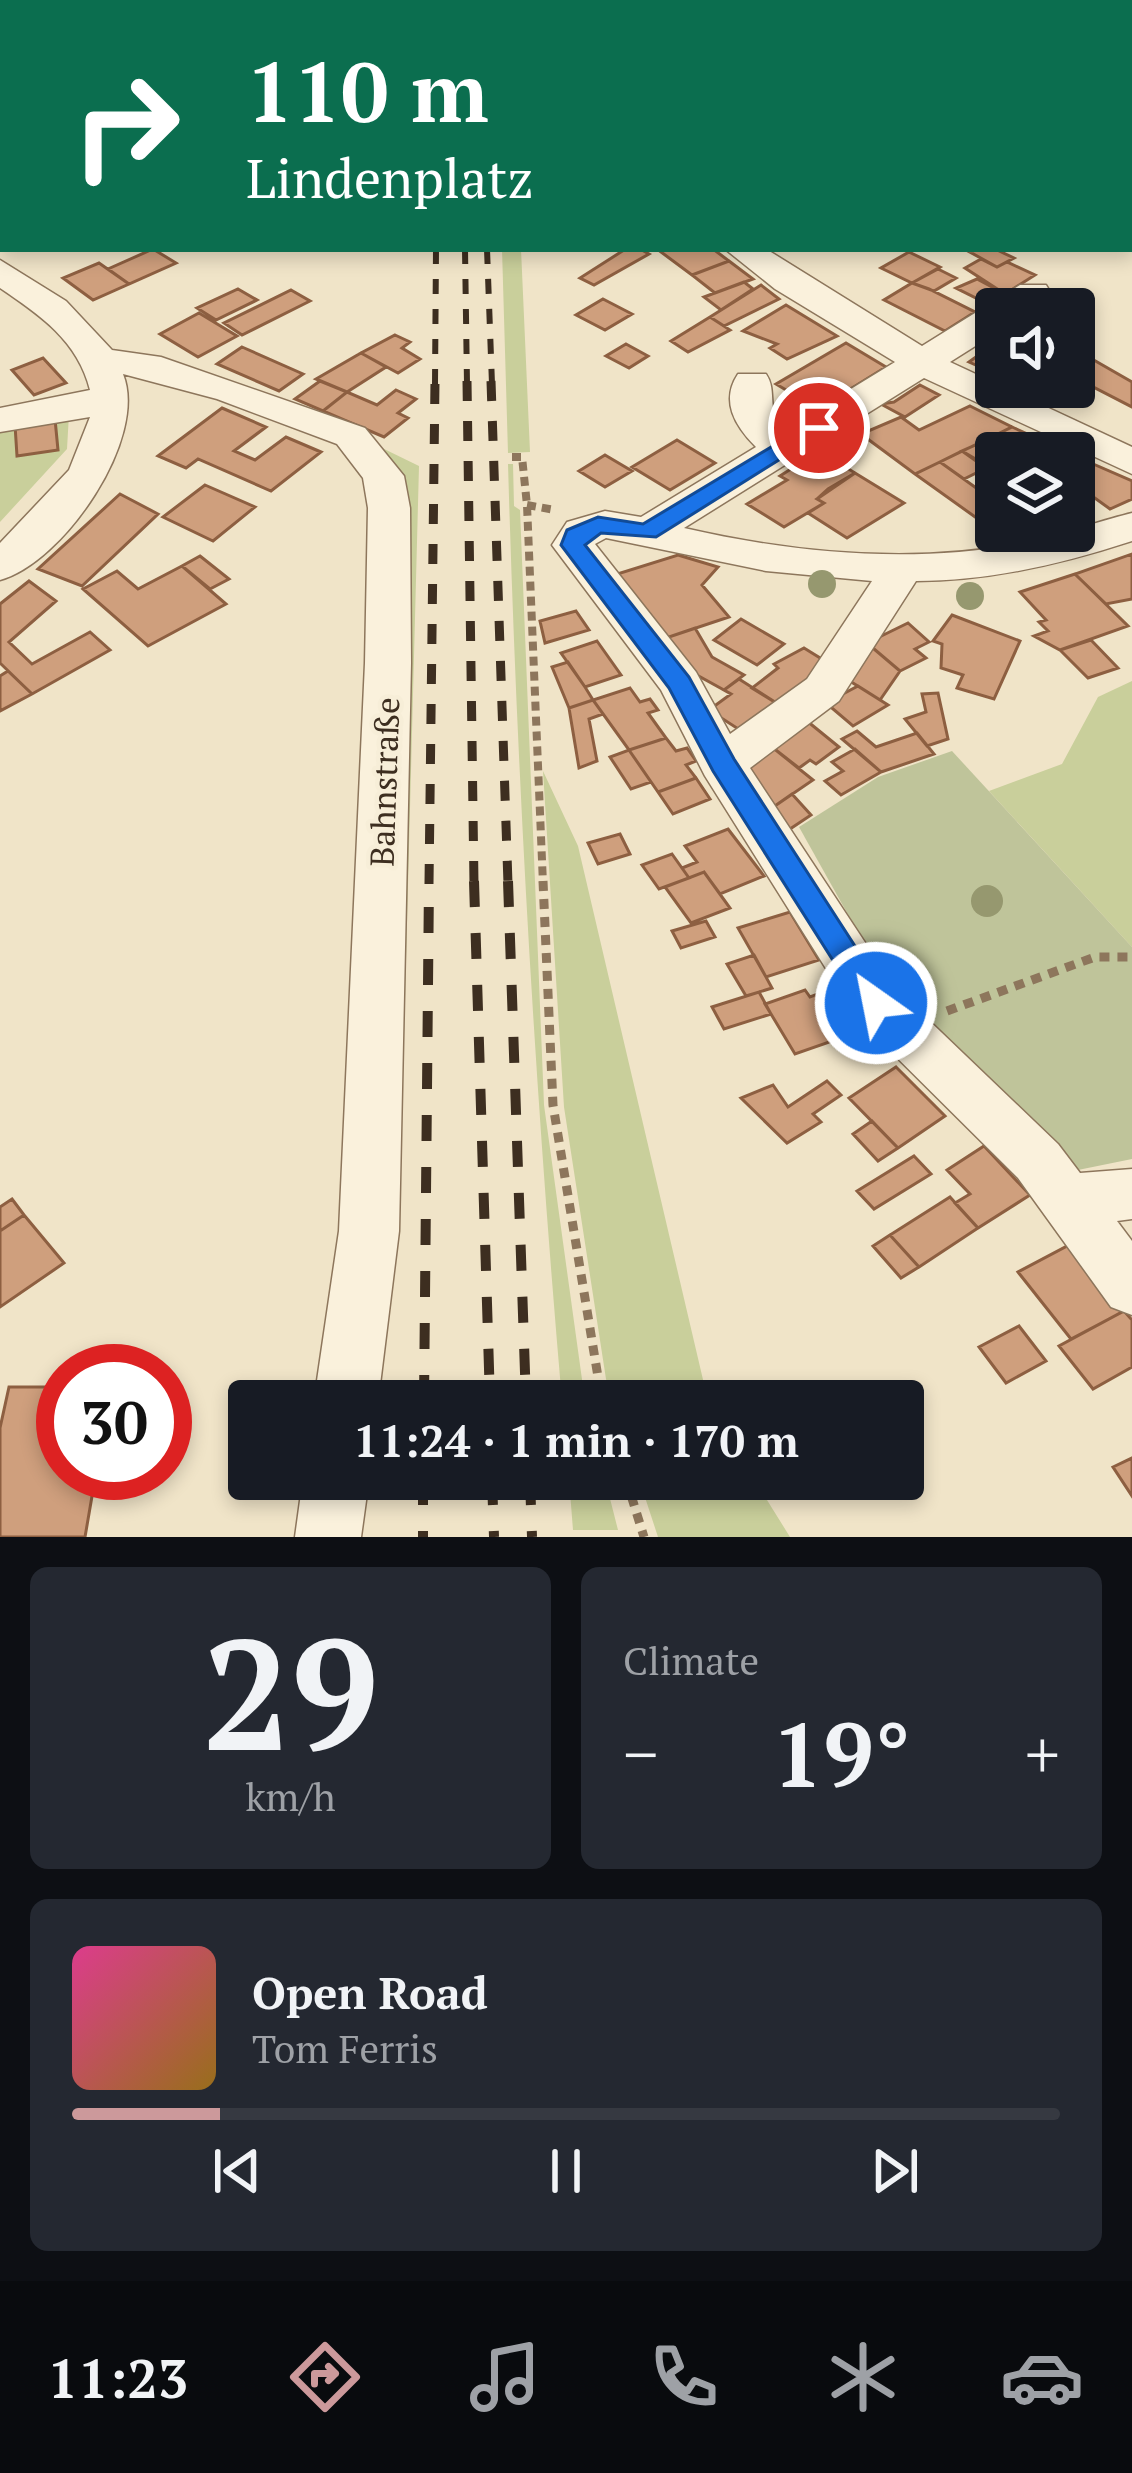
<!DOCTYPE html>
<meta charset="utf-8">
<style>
:root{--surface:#171b24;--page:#242831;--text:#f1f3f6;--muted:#9ea1a6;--line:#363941;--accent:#cc999b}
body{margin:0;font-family:"PT Serif",serif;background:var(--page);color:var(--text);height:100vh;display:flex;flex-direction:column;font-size:45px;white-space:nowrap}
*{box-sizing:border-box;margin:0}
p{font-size:39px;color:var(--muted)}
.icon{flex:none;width:66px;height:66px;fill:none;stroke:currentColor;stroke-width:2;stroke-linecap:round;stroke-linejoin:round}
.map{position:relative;height:1537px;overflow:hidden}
.details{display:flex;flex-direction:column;gap:30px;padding:30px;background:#0d0f14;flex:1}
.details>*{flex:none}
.guide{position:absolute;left:0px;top:0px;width:1134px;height:252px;box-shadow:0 6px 18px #0003;background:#0b6e4f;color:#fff;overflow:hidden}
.fabs{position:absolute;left:975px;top:288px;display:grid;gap:24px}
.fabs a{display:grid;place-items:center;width:120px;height:120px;border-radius:12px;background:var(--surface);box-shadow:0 6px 18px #0003;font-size:60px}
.speed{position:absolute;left:36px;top:1344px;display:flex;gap:24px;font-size:60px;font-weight:700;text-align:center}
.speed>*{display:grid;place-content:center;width:156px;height:156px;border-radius:50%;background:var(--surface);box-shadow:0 6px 18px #0003;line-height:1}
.speed .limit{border:18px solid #d22;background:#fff;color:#111}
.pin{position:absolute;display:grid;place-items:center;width:102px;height:102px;color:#fff;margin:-51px;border:6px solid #fff;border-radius:50%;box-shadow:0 3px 12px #0007}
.me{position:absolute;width:132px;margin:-66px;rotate:327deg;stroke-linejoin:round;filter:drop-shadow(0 0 9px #0008)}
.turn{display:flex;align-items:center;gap:42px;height:252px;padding:0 48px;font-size:54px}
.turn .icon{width:156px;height:156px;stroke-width:2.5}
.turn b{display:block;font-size:84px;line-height:102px}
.big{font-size:90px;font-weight:600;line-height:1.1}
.details .card{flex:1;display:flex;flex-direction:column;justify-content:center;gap:18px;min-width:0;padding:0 42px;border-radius:18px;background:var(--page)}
.details .dial{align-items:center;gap:0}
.dial b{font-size:156px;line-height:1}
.song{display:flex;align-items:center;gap:36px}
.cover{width:144px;height:144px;border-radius:18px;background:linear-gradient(135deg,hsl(330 70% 55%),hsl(40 70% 35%))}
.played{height:12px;border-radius:6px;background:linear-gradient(90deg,var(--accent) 15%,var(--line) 15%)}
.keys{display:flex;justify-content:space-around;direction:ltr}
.heat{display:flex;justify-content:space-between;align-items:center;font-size:66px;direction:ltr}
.details .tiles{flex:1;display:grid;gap:30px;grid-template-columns:1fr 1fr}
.card:last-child{grid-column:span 2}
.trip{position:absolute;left:228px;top:1380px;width:696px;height:120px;border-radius:12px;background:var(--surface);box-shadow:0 6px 18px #0003;font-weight:600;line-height:120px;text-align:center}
.tabs{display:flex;height:192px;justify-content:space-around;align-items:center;background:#090b0e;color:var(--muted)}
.tabs .icon{width:84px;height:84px}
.tabs .on{color:var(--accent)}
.tabs b{font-size:54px;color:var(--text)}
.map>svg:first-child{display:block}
.green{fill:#c9cf9b}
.cemetery{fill:#bfc49a}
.building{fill:#cf9f7d;stroke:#8d5f41;stroke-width:3}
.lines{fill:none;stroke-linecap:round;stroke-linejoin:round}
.minor-casing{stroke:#8d765c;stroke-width:3}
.path-far1{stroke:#8d765c;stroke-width:8;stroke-dasharray:9 6;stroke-linecap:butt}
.path{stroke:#8d765c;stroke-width:9;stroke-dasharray:10 8;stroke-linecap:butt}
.minor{fill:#faf1dc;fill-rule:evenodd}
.rail-far2{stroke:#3d2e20;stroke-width:6;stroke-dasharray:15 15;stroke-linecap:butt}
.rail-far1{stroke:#3d2e20;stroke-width:9;stroke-dasharray:20 20;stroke-linecap:butt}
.rail{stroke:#3d2e20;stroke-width:10;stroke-dasharray:26 26;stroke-linecap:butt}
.tree{fill:#96986f}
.route{fill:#1a73e8;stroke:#114b97;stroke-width:3}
.labels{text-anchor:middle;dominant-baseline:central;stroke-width:9;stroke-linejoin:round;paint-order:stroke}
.street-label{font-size:33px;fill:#3d2e20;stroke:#f7eed8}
</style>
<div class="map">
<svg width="1132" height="1537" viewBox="0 0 1132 1537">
<rect width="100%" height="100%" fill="#f0e4c8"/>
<path class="green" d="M502,249H521L530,452L508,453Z
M69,414L67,449L0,522V428Z
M380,447L419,466L404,1037L383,1274L399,472Z
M508,464H513L514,506L520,510L544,1105L585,1401H562C535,1090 517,777 508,464Z
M1132,681V947L989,791L1062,764L1098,697Z
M543,771L578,846L708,1401H613L606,1379L564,1107Z
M569,1479H605L618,1530H573Z
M639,1479H754L790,1537H658Z"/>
<path class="cemetery" d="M952,751L1132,947V1159L1073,1171L884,979L799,827L878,777Z"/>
<path class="building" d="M153,249L176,263L129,284L108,269Z
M640,249L649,254L594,285L580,278L624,250Z
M657,249H713L729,261L692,275Z
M995,249L1014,258L997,267L968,251Z
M909,252L940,267L912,283L881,268Z
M981,259L997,267L1007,262L1035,275L1005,294L965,268Z
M729,261L753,279L715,293L692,275Z
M99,263L129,284L93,300L63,278Z
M938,269L956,278L934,291L912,283Z
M977,279L1005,294L988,304L956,288Z
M744,282L753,289L721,310L704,297Z
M912,283L929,289L975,312L945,331L884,300Z
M761,285L779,299L724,326L710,317Z
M238,289L257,300L216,320L197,308Z
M291,290L310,301L242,335L224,323Z
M603,299L632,314L605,330L576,315Z
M786,305L837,336L787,359L770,348L777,344L743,331Z
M199,313L237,336L198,357L160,334Z
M710,317L730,330L688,352L671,341Z
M395,335L410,342L402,348L420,359L398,373L361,353Z
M846,343L886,367L818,409L776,384Z
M626,344L648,356L629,368L606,356Z
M994,344L996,345V374L969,362Z
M242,347L303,374L279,391L217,364Z
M361,353L386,367L347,392L316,379Z
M43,358L66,383L34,395L12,370Z
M1092,359L1132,382V407L1074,377V370Z
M320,381L347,392L323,411L295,399Z
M920,385L939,395L905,417L881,404L894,402Z
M396,390L416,399L398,413L408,418L384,437L323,411L347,392L377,405Z
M970,406L1012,427L915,474L861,434L901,417L919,430Z
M222,408L266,427L234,451L255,460L286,437L321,452L271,491L198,459L186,468L158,456Z
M55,419L58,450L17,456L15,425Z
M1012,427L1054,446L1045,453H1018L988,439Z
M677,440L715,463L670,490L632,467Z
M978,444L997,453L996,471L962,451Z
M962,451L986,468L964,479L940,462Z
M605,455L632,471L605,487L579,471Z
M828,456L855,473L817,499L824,503L784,527L747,504L787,480L780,476L794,467L801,472Z
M1084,460L1132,481V499L1110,509L1074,483V465Z
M940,462L979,490L985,487L996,494V531L1047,532L1013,544L915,474Z
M855,473L904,503L847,538L808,513L824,503L817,499L828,489Z
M205,485L255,507L213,541L163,517Z
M120,494L158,514L82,586L38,569Z
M1132,554V599L1106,604L1075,574Z
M678,555L718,567L702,585L729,617L663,639L614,575Z
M200,556L229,579L210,589L182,566Z
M182,566L226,604L148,646L83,589L117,571L138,589Z
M1075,574L1128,626L1060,650L1034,636L1048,631L1039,622L1046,620L1020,592Z
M29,581L56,601L9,642L32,664L90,632L110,650L32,694L0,663V604Z
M576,611L589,630L545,643L540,621Z
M952,615L1020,641L994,699L957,688L963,675L941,668L942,644L933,641Z
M741,619L784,644L757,665L714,640Z
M908,623L929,642L915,649L926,658L900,671L867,643Z
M695,628L712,657L744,675L724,690L686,669L663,639Z
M1091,640L1118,668L1088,678L1060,650Z
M597,641L621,675L585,687L561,653Z
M867,643L900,671L880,700L845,678Z
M804,648L833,666L781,706L752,688L778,668L774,664Z
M568,662L585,687L593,700L569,708L552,667Z
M8,671L32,694L0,711V676Z
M739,679L781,706L746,734L709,710L731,694L724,690Z
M858,686L888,705L853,726L826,703Z
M630,688L640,702L650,699L658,710L648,713L666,738L629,750L593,700Z
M938,693L948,739L927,746L905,719L926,712L922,694Z
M593,700L603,714L589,719L597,761L579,768L569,708Z
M807,721L839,747L816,764L810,760L799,768L772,747Z
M857,731L876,747L917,733L934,754L881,772L842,739Z
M666,738L676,751L687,748L696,761L686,765L696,778L658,792L629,750Z
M772,747L813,780L769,810L736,771Z
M855,749L881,772L841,795L825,781L843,771L832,762Z
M629,750L651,782L631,789L610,757Z
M696,778L710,799L673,814L658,792Z
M792,794L811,815L787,831L769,810Z
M728,829L764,876L720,894L704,872L689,878L682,868L697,862L685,846Z
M620,834L630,854L598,864L588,843Z
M672,854L689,878L659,889L642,865Z
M704,872L730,908L691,923L665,887Z
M790,912L819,960L766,977L738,928Z
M706,921L715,937L681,948L672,931Z
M754,955L772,988L746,996L727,964Z
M834,988L861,1031L795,1054L765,1004L805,990L810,997Z
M759,992L771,1014L724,1029L712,1007Z
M896,1067L945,1116L898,1148L849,1098Z
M827,1081L841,1095L813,1114L821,1122L787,1143L741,1098L773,1085L788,1107Z
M872,1121L898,1148L878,1161L853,1134Z
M984,1146L1030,1195L978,1228L955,1203L970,1194L947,1170Z
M914,1156L931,1174L874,1209L857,1191Z
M950,1197L978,1228L919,1267L890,1235Z
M12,1199L24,1215L0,1231V1207Z
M24,1215L64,1263L0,1307V1231Z
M890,1235L919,1267L901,1278L873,1246Z
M1071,1244L1124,1311L1071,1339L1018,1272Z
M1124,1311L1132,1320V1367L1093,1389L1059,1346Z
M1019,1326L1046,1361L1006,1383L979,1347Z
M9,1387H63V1473H96L85,1537H0V1428Z
M1132,1458V1496L1113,1467Z"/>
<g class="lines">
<g class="minor-casing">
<path id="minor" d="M115,0H149L151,3H117Z
M861,0H894L859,3Z
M1132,42V61H1131V42Z
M3,97V117L0,118V98Z
M725,249H766L922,346L1020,285H1046L1051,293L1033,309H996V333L950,362L1132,447V474L924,378L684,528C797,554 920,565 1034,541C1067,533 1099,521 1132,513V541C1062,564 990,581 916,581L839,701L750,768L895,988L1058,1144L1080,1173L1132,1169V1219L1117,1221L1132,1241V1315L1111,1307L1018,1178L857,1018L705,776L661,690L552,545L567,522L605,511L641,517L756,447C735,426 720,401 738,374H766C778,391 765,411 784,430L895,362L775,289ZM606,538L766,571L872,581L807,679L730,734L696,672L595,544Z
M0,260L66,301L112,350L161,357L365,428L404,476L410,508L411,663L399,1231L378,1401H314L339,1231L365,663L368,508L363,478L337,444L217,399L123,374C149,438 63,563 0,580V543L69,470L90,417L0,432V408L90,390C78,341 40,315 0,288Z
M303,1479H369L361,1537H295Z"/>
</g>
<path class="path-far1" d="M512,457H522L527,505L543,884
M527,505L555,510"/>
<path class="path" d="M543,881L553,1105L602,1401
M947,1011L1095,957H1132
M626,1479L644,1537"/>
<use href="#minor" class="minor"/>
<path class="rail-far2" d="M465,249L467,384
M487,249L492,384
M435,384L436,249"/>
<path class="rail-far1" d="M467,381L474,884
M491,381L508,884
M429,884L435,381"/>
<path class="rail" d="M474,881L490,1401
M508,881L526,1401
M424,1401L429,881
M423,1479V1537
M492,1479L494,1537
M530,1479L532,1537"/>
</g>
<g class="tree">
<circle cx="822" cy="584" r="14"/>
<circle cx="970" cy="596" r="14"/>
<circle cx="987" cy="901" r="16"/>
</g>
<path class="route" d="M811,423L830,428L656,537L601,533L585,545L689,677L734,759L886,994L891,1003L876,1015L865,1011L713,771L669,688L561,545L567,530L598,517L643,524Z"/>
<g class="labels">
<g class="street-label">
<text transform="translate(384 782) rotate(-88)">Bahnstraße</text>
</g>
</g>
</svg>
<div class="fabs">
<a><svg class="icon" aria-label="sound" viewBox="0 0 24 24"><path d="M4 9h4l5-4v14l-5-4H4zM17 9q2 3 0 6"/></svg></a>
<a><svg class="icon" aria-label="layers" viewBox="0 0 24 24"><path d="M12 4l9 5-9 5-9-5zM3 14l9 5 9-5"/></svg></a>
</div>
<div class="speed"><div class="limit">30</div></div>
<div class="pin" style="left:819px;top:428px;background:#d93025"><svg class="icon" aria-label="arrive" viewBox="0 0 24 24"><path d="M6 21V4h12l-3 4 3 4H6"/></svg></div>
<svg class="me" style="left:876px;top:1003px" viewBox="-20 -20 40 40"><circle r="17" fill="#1a73e8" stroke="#fff" stroke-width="3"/><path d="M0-11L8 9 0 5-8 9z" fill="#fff"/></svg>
<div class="trip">11:24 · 1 min · 170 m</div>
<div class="guide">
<div class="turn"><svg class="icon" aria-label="right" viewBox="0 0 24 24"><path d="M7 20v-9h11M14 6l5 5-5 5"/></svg><div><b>110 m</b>Lindenplatz</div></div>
</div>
</div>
<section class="details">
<div class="tiles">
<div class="card dial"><b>29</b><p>km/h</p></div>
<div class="card"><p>Climate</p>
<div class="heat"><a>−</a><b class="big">19°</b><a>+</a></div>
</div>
<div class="card">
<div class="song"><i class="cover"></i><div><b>Open Road</b><p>Tom Ferris</p></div></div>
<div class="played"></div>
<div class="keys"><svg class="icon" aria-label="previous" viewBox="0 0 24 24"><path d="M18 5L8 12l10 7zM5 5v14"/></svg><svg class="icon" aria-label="pause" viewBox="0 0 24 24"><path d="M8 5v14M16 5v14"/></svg><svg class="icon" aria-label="next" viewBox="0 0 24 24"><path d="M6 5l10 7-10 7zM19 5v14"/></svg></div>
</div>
</div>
</section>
<nav class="tabs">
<b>11:23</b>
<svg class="icon on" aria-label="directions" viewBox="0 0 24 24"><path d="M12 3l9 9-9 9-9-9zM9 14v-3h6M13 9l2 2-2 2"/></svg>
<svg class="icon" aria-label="music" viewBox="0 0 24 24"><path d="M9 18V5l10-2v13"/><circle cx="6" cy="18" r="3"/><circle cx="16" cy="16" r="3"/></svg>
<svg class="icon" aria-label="phone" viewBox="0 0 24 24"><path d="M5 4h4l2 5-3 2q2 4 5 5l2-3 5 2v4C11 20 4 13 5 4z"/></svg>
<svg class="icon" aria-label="climate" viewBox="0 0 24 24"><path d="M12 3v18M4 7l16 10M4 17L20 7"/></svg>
<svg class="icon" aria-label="car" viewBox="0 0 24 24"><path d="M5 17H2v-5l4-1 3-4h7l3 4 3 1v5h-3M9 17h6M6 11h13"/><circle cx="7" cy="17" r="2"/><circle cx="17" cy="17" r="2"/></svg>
</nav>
